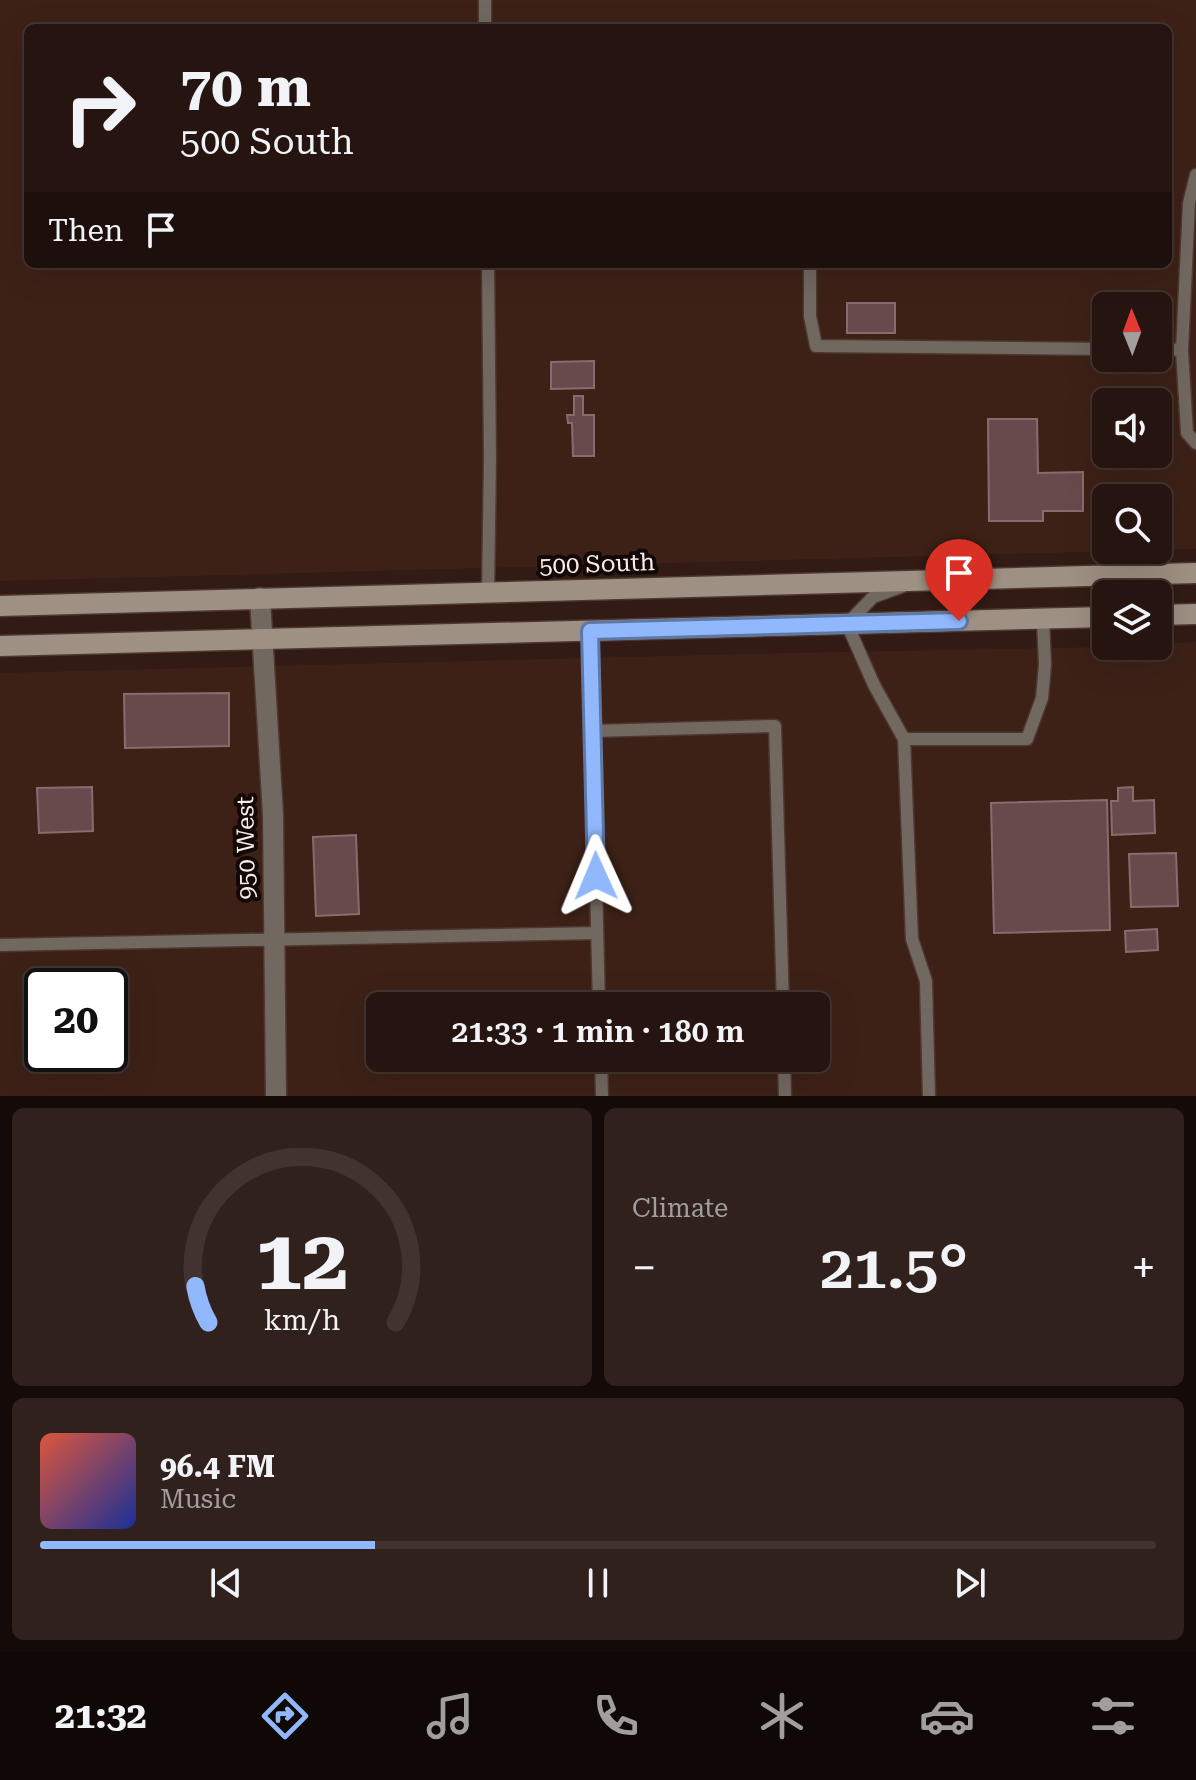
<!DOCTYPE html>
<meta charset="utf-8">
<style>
:root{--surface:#25140f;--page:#31211d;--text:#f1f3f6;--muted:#a39e9e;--line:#42332f;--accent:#91b8fd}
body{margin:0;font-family:"Roboto Serif",serif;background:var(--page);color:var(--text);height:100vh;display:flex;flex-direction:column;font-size:30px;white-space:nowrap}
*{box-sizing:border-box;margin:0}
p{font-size:26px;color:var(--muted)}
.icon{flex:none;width:44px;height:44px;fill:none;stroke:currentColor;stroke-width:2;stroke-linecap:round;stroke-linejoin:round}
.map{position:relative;height:1096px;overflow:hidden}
.side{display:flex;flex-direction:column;gap:12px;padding:12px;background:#140b08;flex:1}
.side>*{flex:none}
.guide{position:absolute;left:24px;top:24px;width:1148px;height:244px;border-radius:12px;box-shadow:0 8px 32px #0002,0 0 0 2px var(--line);background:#25140f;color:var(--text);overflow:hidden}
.needle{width:52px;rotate:359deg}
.buttons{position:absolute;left:1092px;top:292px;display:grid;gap:16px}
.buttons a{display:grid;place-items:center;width:80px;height:80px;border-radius:12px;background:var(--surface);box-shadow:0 8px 32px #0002,0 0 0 2px var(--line);font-size:40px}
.speed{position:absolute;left:24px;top:968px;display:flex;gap:16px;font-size:40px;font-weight:700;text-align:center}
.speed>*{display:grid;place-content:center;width:104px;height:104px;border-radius:50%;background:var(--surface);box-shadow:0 8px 32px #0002,0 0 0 2px var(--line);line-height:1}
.speed .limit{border:4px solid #111;border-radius:12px;background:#fff;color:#111}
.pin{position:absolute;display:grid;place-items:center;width:68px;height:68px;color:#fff;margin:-82px -34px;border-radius:50% 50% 50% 0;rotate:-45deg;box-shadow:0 0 8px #0007}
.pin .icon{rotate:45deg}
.me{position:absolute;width:88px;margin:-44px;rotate:359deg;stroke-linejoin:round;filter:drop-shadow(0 0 6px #0008)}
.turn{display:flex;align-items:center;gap:28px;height:168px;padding:0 24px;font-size:36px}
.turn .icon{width:104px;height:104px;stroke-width:2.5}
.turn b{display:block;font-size:56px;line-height:68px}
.then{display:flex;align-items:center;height:76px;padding:0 24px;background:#0003;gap:16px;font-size:30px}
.big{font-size:60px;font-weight:600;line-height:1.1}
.side .card{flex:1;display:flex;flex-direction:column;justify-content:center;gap:12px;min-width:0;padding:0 28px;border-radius:12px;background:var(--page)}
.side .dial{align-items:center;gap:0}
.dial svg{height:208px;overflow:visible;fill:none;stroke:var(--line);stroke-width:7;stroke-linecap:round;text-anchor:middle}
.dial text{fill:var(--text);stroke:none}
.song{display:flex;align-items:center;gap:24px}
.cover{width:96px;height:96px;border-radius:12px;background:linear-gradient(135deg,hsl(10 70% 55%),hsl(230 70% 35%))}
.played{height:8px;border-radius:4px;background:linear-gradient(90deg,var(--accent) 30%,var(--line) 30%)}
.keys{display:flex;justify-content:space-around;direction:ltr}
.heat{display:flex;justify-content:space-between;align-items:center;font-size:44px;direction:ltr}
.side .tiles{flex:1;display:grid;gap:12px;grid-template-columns:1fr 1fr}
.card:last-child{grid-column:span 2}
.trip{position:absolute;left:366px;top:992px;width:464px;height:80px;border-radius:12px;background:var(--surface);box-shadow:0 8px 32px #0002,0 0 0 2px var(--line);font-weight:600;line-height:80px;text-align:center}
.tabs{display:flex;height:128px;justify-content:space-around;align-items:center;background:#0f0806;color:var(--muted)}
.tabs .icon{width:56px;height:56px}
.tabs .active{color:var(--accent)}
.tabs b{font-size:36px;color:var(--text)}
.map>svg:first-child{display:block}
.built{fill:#3d2117;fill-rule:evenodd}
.building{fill:#684a4d;stroke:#896b6e;stroke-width:2}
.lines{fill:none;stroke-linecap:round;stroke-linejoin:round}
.lane-casing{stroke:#4d3831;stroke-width:15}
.street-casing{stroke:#4d3831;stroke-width:23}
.secondary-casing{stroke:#4d3831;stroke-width:23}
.lane{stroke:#716860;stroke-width:12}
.street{stroke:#716860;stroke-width:20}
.secondary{stroke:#9e9083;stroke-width:20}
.route-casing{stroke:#5e78a4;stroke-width:20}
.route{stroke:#91b8fd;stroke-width:14}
.labels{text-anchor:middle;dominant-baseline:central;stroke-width:8;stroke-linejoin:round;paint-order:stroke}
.street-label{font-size:24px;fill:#fbece6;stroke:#120906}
</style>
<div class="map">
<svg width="1196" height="1096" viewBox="0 0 1196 1096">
<rect width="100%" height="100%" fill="#311b14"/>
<path class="built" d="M0,0H1196V549L0,581ZM28,28H1168V264H28ZM1106,306H1158V358H1106ZM1106,402H1158V454H1106ZM1106,498H1158V550H1106Z
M1196,642V1096H0V673L787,653L1158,646V644ZM42,986H110V1054H42ZM380,1006H816V1058H380Z"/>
<path class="building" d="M847,303H895V333H847Z
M594,361V388L551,389V362Z
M574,396H583V415H594V456H573L572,423H568L567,415H574Z
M988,419H1037L1038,473L1083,472V511H1043V521H989Z
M229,693V746L125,748L124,694Z
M92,787L93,831L39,833L37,788Z
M1133,787V801L1154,800L1155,833L1112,835L1111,801H1118V788Z
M1107,800L1110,930L994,933L991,803Z
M356,835L359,914L316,916L313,837Z
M1176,853L1178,906L1131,907L1129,854Z
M1157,929L1158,950L1126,952L1125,931Z"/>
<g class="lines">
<g class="lane-casing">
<path id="lane" d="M485,0V28
M488,264L490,458L488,594
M810,264V316L816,346L1106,349
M1158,349L1182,350L1187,433L1196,443
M1182,350L1189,203L1196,175
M903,586L873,597L847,624L874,685L904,739L912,939L926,981L929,1096
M590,631L599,1006
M592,731L775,726L783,1006
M904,739H1027L1042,698L1045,665L1043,619
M0,945L597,933
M601,1058L602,1096
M784,1058L785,1096"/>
</g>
<g class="street-casing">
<path id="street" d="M260,598L273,815L276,1096"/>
</g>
<g class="secondary-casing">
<path id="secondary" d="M0,606L1196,573
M1158,615L1196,614
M0,646L1106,617"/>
</g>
<use href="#lane" class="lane"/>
<use href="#street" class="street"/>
<use href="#secondary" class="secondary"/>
</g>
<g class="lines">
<g class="route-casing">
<path id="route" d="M596,876L590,631L959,621"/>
</g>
<use href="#route" class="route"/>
</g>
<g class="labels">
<g class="street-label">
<text transform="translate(597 564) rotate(-2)">500 South</text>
<text transform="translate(246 848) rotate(-91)">950 West</text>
</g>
</g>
</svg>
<div class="buttons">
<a><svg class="needle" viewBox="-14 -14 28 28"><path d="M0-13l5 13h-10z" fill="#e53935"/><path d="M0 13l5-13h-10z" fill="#a39e9e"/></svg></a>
<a><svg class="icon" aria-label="sound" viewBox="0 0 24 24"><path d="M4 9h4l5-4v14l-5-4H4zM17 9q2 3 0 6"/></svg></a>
<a><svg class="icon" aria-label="search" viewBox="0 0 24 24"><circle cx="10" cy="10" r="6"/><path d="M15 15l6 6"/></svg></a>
<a><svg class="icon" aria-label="layers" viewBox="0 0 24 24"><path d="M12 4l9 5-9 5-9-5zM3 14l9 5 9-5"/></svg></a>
</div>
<div class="speed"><div class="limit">20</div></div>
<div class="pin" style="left:959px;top:621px;background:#d93025"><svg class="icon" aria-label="arrive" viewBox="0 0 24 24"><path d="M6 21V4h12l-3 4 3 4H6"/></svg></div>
<svg class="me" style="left:596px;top:876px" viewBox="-20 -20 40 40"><path d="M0-17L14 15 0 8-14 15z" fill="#91b8fd" stroke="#fff" stroke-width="4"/></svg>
<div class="trip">21:33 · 1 min · 180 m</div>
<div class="guide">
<div class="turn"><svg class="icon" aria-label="right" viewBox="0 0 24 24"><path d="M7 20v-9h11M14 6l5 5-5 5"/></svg><div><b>70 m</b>500 South</div></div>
<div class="then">Then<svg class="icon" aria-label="arrive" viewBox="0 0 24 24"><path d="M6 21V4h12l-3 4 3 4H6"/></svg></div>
</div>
</div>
<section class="side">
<div class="tiles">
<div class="card dial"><svg viewBox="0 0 100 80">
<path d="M14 69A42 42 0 1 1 86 69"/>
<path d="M14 69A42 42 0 0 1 9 55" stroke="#91b8fd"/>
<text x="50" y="56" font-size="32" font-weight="700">12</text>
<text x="50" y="72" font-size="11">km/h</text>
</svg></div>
<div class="card"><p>Climate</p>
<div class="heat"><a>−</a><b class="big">21.5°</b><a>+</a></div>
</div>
<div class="card">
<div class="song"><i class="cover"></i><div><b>96.4 FM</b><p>Music</p></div></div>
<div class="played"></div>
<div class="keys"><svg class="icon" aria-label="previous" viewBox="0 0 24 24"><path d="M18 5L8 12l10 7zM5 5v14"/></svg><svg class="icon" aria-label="pause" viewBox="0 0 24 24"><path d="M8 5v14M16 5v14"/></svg><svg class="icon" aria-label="next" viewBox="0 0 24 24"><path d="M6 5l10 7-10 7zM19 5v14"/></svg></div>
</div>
</div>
</section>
<nav class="tabs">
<b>21:32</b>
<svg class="icon active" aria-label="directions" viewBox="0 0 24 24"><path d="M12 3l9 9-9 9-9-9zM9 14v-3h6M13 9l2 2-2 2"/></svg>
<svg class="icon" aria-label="music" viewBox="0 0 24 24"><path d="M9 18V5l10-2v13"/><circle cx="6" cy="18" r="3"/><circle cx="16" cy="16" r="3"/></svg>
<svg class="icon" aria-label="phone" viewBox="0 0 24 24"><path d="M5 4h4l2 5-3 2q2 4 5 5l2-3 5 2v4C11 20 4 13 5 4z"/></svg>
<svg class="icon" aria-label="climate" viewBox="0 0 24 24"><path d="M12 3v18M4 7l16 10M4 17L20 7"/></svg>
<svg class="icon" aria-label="car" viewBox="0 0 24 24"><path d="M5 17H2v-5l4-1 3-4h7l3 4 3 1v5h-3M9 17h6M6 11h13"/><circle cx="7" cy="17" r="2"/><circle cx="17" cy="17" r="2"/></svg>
<svg class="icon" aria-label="filters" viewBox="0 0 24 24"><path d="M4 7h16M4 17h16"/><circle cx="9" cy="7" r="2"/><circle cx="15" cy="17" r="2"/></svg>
</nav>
